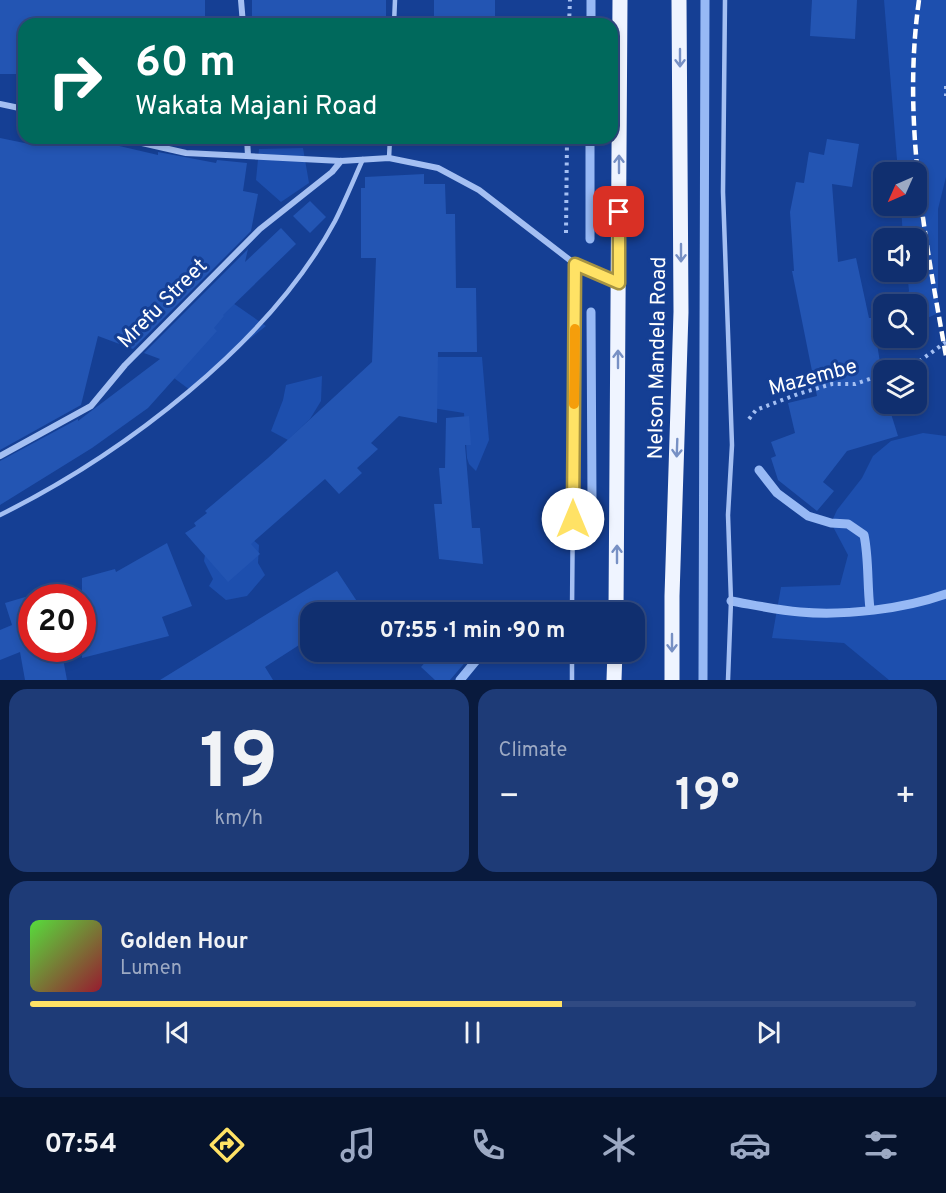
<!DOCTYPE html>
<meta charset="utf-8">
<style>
:root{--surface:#102f6f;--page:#1e3b77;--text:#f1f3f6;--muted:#9ca9c3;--line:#304a82;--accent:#ffe265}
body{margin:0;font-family:Overpass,sans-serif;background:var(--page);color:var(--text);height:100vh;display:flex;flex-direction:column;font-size:22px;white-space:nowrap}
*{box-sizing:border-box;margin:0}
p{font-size:20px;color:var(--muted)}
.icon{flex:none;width:33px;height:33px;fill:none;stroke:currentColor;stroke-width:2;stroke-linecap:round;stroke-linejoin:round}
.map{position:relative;height:680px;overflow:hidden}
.side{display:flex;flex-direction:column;gap:9px;padding:9px;background:#091a3d;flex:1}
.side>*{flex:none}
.banner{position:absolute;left:18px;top:18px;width:600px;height:126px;border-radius:18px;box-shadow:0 3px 9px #0003,0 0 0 2px var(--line);background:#00695c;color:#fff;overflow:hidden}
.needle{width:39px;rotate:225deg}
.fabs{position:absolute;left:873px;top:162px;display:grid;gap:12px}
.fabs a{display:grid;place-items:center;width:54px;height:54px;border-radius:12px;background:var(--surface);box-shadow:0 3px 9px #0003,0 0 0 2px var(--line);font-size:30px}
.speed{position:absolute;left:18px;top:584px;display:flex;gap:12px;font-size:30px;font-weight:700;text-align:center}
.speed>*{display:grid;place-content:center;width:78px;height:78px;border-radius:50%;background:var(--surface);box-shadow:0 3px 9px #0003,0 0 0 2px var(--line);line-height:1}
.speed .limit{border:9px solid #d22;background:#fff;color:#111}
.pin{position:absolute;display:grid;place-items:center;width:51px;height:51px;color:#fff;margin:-26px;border-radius:12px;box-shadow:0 3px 9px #0006}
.me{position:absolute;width:66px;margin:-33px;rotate:0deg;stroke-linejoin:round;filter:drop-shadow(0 0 4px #0008)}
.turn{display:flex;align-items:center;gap:21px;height:126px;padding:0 18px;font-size:27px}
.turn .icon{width:78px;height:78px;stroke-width:2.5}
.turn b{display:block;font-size:42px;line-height:51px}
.big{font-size:45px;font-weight:700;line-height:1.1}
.side .card{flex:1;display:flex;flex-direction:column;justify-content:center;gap:9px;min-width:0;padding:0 21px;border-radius:18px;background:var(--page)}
.side .dial{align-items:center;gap:0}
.dial b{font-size:78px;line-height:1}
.song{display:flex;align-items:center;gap:18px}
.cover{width:72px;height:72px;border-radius:9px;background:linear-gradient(135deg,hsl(110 70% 55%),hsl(350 70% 35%))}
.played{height:6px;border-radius:3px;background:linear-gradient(90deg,var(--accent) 60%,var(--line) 60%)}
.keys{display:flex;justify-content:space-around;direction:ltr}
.heat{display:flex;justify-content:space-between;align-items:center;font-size:33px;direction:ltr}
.side .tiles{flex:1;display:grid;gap:9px;grid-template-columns:1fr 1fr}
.card:last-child{grid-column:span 2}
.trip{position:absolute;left:300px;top:602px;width:345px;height:60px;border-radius:18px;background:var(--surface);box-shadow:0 3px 9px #0003,0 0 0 2px var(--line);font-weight:700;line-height:60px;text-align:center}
.tab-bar{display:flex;height:96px;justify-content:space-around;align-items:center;background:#06132c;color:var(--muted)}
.tab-bar .icon{width:42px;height:42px}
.tab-bar .selected{color:var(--accent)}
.tab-bar b{font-size:27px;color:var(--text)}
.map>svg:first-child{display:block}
.green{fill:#1d4fae}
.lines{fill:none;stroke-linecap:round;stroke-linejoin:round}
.stream{stroke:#97b9f5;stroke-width:9}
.building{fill:#2355b3}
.path{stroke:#a4bff2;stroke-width:4;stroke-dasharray:3 4.5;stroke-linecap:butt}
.lane{stroke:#a4bff2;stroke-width:4.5}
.street{stroke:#a4bff2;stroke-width:6}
.primary{stroke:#eff4ff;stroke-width:15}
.rail{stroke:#fff;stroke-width:4.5;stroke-dasharray:10 4.5;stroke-linecap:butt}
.oneway{stroke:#7790c4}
.route-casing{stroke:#a69342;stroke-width:15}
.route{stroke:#ffe265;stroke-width:10}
.slow{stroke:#f59e0b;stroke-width:10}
.labels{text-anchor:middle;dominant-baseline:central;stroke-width:6;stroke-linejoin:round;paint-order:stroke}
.street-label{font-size:21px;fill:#fff;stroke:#153f94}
</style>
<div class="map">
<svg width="946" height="680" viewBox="0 0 946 680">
<rect width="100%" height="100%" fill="#153f94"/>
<path class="green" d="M884,0H946V177L938,209V313L917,323L916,304H901L909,291L907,272H916V238H903L901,206H916V172H898Z
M303,148L309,183L281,202L256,180L259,149Z
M230,301L266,326L213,368L190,390L174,378Z
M430,357H482L489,440L476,471L469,464L467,458L464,413L426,407Z
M322,376L321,401L310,419L288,440L271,431L283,400L286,385Z
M923,433L946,436V680H889L844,643L772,638L781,587L840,585L848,555L831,523L837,510L862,478L873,456L891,441Z
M231,521L259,545L258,563L265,575L247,596L226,600L209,586L213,579L204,561L207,543Z"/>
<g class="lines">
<path class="stream" d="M591,24V0
M590,239V138
M591,312L592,500
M759,470L777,493L808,516L831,523L848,524L864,535C869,559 867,584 870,609
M731,601C754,605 777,610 800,612C844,616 904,609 946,594
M460,680L484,651
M703,680L705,0"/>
</g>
<path class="building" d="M0,0H205V24H24V74H0Z
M252,0H386V24H252Z
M434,0H495V24H434Z
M812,0H857L855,39L810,36Z
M0,138L39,146L40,138H67L97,145L98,141L158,155V152L216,163L217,160L247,163L243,191L258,194L251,231L133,349L98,336L81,405L0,450Z
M827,139L859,144L852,187L832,184L838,262L856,258L869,318H873L884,388V404H888L898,436L847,451L823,482L834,491L817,511L778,480L771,458L776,456L771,442L795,433L788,403L817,396L792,271H794L790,212L796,182L804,183L809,152L824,155Z
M424,174V184H445L446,214H455L456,288H476L477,352H438L437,423L399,416L371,443L378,449L357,468L362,473L339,494L325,479L251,544L260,554L228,582L185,533L196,526L194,523L207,513L205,511L268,458L372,362L376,258H361V188H365V177Z
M310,201L326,217L310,233L293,216Z
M281,228L296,244L223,315L224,316L214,328L217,331L148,408L92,448L0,505V461L78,419V421L160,359L144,353L248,249L245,262Z
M469,416L471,445H465L472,528H480L483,564L439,559L434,504H442L439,468H445L446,418Z
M167,543L192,606L162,617L169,636L82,658V578L115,569L116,572Z
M337,571L364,612H310V638L265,667L273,680H160Z
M32,595V648H61L67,680H25L20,652L0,660V630L12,625L5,603Z
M435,651H475L450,680H435L421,667Z"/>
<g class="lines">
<path class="path" d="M569,24L570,0
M946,86V96
M566,233L567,138
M907,370L946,342
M749,419L756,410L798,394L832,384H855L884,374"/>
<path class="lane" d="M725,0L723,192L732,445L728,515L731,601L728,680
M394,24L395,0
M389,158L390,138
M0,515C123,454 269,344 335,221C345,201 354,179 363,159
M572,612L575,264
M572,680V651"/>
<path class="street" d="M241,0L243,24
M0,104L24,109
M120,138L186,153L341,161L389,158L438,168L479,190L575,264L616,281
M247,138L248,156
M0,456L91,406L125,365L260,229L332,172L341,161"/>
<path class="primary" d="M616,612L620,0
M614,680L615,651
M672,680V596L681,312L679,0"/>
<path class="rail" d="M919,0C902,120 925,238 946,356"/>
</g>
<defs><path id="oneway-shaft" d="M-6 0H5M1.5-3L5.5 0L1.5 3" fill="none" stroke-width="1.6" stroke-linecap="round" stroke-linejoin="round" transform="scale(1.5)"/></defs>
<g class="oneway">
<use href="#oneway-shaft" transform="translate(680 58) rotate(90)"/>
<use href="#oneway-shaft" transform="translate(619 164) rotate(-90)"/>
<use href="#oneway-shaft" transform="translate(681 253) rotate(90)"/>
<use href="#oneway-shaft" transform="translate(618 359) rotate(-90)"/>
<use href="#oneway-shaft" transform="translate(677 448) rotate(92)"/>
<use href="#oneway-shaft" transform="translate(617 554) rotate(-90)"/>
<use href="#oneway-shaft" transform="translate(672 643) rotate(90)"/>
</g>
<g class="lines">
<g class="route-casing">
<path id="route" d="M573,519L575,264L619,283V212"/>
</g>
<use href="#route" class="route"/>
<path class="slow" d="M574,404L575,329"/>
</g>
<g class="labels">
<g class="street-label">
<text transform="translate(163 304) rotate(-45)">Mrefu Street</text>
<text transform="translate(658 358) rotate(-89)">Nelson Mandela Road</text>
<text transform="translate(813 378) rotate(-15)">Mazembe</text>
</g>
</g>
</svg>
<div class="fabs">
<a><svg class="needle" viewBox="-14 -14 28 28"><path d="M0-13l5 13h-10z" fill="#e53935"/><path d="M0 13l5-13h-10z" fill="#9ca9c3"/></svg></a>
<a><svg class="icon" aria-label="sound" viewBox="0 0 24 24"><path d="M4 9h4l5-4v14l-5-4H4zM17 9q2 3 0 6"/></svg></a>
<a><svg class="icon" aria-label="search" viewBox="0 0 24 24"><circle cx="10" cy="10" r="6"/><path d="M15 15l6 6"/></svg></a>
<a><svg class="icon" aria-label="layers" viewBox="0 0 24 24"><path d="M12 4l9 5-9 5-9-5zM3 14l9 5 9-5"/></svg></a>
</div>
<div class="speed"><div class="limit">20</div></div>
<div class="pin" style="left:619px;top:212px;background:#d93025"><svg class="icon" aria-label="arrive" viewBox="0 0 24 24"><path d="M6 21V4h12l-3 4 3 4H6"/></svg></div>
<svg class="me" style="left:573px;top:519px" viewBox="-20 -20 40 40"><circle r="19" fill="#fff"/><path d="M0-13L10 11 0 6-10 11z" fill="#ffe265"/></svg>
<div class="trip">07:55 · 1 min · 90 m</div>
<div class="banner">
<div class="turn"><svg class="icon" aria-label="right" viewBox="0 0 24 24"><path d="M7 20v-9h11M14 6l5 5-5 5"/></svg><div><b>60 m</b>Wakata Majani Road</div></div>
</div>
</div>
<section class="side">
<div class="tiles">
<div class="card dial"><b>19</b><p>km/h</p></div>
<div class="card"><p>Climate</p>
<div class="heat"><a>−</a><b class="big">19°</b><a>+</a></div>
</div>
<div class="card">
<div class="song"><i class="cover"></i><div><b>Golden Hour</b><p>Lumen</p></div></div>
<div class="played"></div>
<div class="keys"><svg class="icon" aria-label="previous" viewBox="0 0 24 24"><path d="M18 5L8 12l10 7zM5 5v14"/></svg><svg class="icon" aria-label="pause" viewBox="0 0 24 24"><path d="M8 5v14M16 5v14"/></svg><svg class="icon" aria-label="next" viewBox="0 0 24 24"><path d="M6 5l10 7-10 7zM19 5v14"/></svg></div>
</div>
</div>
</section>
<nav class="tab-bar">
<b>07:54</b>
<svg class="icon selected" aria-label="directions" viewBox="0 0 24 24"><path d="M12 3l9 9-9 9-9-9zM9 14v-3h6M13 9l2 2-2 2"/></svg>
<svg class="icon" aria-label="music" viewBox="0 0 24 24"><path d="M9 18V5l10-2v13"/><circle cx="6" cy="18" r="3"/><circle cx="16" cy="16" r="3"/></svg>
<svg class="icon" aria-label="phone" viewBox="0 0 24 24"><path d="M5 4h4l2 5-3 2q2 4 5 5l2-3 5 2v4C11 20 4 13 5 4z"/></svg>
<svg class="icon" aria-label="climate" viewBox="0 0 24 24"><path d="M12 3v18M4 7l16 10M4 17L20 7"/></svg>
<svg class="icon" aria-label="car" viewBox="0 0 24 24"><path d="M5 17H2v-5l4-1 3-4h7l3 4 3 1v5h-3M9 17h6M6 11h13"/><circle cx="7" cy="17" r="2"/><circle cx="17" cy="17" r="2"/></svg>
<svg class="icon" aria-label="filters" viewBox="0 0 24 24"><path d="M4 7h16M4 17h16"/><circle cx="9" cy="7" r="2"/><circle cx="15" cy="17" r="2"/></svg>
</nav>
